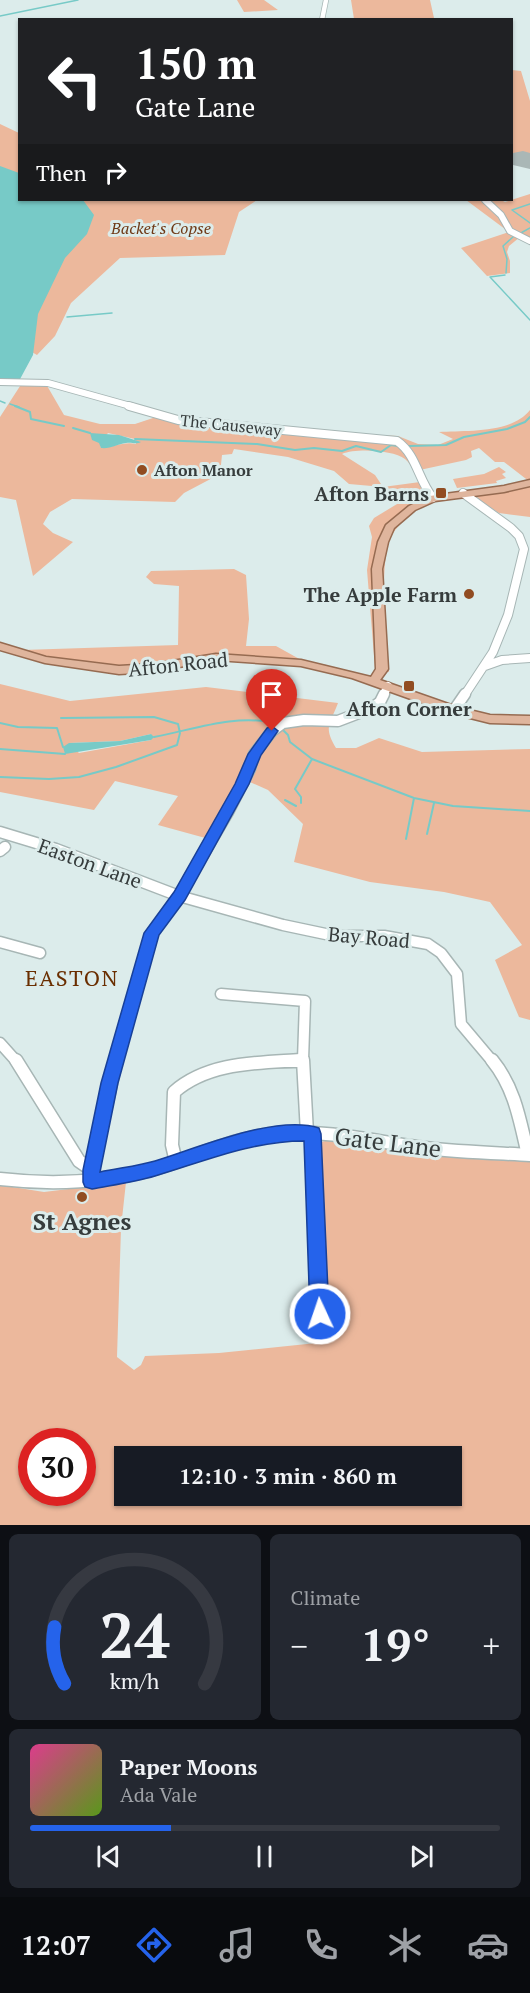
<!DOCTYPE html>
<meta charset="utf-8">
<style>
:root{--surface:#171b24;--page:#242831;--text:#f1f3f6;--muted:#9ea1a6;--line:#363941;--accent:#2563eb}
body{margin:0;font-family:"PT Serif",serif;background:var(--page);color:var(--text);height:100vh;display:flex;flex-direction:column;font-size:22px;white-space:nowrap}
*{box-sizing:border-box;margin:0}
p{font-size:20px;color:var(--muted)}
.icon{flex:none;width:33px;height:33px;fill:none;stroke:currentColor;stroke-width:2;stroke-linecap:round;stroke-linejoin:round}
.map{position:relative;height:1525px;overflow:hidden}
.details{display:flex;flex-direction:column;gap:9px;padding:9px;background:#0d0f14;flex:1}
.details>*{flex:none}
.hud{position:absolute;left:18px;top:18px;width:495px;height:183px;border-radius:0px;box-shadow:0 2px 4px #0004;background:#202124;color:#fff;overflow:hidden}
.speed{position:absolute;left:18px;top:1428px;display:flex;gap:12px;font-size:30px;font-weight:700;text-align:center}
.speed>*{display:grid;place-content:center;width:78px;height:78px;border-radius:50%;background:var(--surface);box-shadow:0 2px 4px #0004;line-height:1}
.speed .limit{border:9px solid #d22;background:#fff;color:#111}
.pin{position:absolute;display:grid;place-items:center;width:51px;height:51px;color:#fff;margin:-62px -26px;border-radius:50% 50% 50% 0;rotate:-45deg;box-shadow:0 0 6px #0007}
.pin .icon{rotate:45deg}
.me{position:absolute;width:66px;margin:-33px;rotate:357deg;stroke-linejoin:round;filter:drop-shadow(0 0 4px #0008)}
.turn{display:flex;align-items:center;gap:21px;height:126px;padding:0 18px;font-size:27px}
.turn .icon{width:78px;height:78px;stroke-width:2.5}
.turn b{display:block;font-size:42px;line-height:51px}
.then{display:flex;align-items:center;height:57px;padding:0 18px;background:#0003;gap:12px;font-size:22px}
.big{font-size:45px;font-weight:700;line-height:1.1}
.details .tile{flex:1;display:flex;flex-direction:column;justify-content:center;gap:9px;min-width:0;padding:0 21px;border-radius:9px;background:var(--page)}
.details .dial{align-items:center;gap:0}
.dial svg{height:156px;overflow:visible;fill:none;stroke:var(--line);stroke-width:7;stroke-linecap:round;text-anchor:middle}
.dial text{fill:var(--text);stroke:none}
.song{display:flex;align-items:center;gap:18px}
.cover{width:72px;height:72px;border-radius:9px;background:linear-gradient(135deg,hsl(330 70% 55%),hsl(90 70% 35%))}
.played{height:6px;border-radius:3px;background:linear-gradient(90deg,var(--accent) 30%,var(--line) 30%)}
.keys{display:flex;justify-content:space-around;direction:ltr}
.heat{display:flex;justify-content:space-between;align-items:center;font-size:33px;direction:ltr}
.details .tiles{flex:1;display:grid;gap:9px;grid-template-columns:1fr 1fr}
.tile:last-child{grid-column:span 2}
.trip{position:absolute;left:114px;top:1446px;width:348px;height:60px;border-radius:0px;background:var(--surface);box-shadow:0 2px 4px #0004;font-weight:700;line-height:60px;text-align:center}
.menu{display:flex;height:96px;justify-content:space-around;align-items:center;background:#090b0e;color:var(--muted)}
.menu .icon{width:42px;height:42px}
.menu .selected{color:var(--accent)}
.menu b{font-size:27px;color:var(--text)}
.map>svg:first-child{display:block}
.green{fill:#ecb89c;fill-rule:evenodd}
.water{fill:#77cac7}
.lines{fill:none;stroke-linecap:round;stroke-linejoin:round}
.stream-far1{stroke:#77cac7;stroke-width:1.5}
.stream{stroke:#77cac7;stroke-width:2}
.runway{fill:#aab7b6;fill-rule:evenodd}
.minor-far4-casing{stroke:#a7b6b5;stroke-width:6}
.minor-far3-casing{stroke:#a7b6b5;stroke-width:8}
.minor-far2-casing{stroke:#a7b6b5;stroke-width:10}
.minor-far1-casing{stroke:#a7b6b5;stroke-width:13}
.minor-casing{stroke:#a7b6b5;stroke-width:15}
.major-casing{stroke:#966b51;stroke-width:3}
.minor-far4{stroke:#fff;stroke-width:4.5}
.minor-far3{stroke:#fff;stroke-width:6}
.minor-far2{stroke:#fff;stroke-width:8}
.minor-far1{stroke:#fff;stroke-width:10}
.minor{stroke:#fff;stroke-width:12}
.major{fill:#dfb59d;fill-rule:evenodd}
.route{fill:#2563eb;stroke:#184099;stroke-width:1.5}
.poi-dot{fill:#914c21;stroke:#dceceb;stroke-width:2}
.labels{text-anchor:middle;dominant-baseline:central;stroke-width:6;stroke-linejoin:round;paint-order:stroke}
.far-park-label{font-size:16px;font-style:italic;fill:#6e3916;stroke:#dceceb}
.far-street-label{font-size:16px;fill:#363c3c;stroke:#dceceb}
.far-poi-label{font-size:16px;font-weight:bold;fill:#363c3c;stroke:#dceceb;text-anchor:start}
.poi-label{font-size:20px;font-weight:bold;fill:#363c3c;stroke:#dceceb;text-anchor:end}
.street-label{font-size:20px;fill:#363c3c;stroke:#dceceb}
.quarter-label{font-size:22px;letter-spacing:1.5px;fill:#6a2e00;stroke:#dceceb}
.near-street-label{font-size:24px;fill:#363c3c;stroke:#dceceb}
.near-poi-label{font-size:24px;font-weight:bold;fill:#363c3c;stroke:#dceceb}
</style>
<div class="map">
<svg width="530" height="1525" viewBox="0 0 530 1525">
<rect width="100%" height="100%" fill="#dceceb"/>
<path class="green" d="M237,0H264L278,10L244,12Z
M351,0H430L434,18L354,19Z
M512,70L521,71L530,101V156L512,157Z
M0,124L19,133V186L0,180Z
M530,194V240L520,237L509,246L507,252L510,261V273L487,276L461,248L509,232L466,200H501L505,202Z
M59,200H257L239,212L225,255L120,258L71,303L55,336L37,355L25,348Z
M22,383L46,384L64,415L100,424H135L162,415L357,434L398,436L418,444L438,445L453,439L439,432C466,430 511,434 530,410V482L504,462H495L479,448L471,451L472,457L466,460L415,471C412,468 409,462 405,459C393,450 356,448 342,454L375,475L383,487L420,482L431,501C415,510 395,524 389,542C379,573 387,639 389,672L375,668L367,570L372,537L369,526L374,518L402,501L383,487L349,484L334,471L288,457L234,449L232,454L222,455L220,474L184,493L175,502L72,499L50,512L43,524L53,533L73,542L33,576L16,500L0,497V417ZM108,433L135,439L136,444C125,441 113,447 101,448L100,443Z
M499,467L506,472L502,474L506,478L496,481L497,483L457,488L453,479L484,474Z
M530,485V517L499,513L471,495Z
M234,569L246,575L249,619L246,646H276L303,661L215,655L118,668L47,658L22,650L178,645L179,586L154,584L146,577L151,571Z
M0,684L70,701L206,687L338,703C330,725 323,726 336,748H356L379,738L422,752L530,749V1020L519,1017L495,960L522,945L490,902L444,892L370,882L294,862L303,824L268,790L243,779L209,839L158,825L178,796L115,781L94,810L0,792ZM151,734V740L79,753L69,743L120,741Z
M329,1140L419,1154L530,1159V1525H0V1185L44,1192L126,1182L121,1228L117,1357L134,1370L141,1365L145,1356L219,1353L326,1342L321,1142ZM32,1442H82V1492H32ZM124,1456H452V1496H124Z"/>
<path class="water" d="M0,166L19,173L20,200H83L94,215L87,234L65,258L38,314L33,355L19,381H0Z
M90,433L119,435L141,442C135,445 133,442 126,443C117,444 111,449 101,448L99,443L92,440Z
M151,734L154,737L151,740L65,754L63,747L69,743L120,741Z"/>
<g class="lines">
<path class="stream-far1" d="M0,16L78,0
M530,204L512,210L530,223
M519,234L530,228
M506,273L507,259L503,246L514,236
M505,275L490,277L530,320
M67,317L112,313
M0,401L5,403
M10,404L19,407"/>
<path class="stream" d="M15,406L30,412L31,419L64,426
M73,428L90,433
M135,439L257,444L295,450L314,448L342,451L356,446L381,452L391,445L398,446
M409,446L446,445L464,437L507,429L525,422L530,417
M0,723L18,727L57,728L63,747
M282,729L288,735L290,742L312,759L414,798L453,806L530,811
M154,737C196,729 233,714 276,723
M0,749L65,754
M0,777L49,779L79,777L116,767L177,745L180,733L178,724L154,717L61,718
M285,800L296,806
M301,803V797L295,789L312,759
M427,834L434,803
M406,839L414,798"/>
<path class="runway" d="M523,151L530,153V169L513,165L512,162L513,153Z"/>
<g class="minor-far4-casing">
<path id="minor-far4" d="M322,20L326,0"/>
</g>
<g class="minor-far3-casing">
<path id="minor-far3" d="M485,200L501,215L510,231L530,241
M0,382L48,383L134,407"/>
</g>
<g class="minor-far2-casing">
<path id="minor-far2" d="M129,406L178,420L397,441C417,455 418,480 433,498
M463,493L511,528L519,536L524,549L508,615L493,652L464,696
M485,666L502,660L530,658
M383,696L388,686"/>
</g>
<g class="minor-far1-casing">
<path id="minor-far1" d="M454,710L465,694
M0,832L56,849L179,896L283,925L335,936H384L428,944L441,953L457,974L461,1024L493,1062
M0,851L5,847
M0,942L40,953
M221,994L305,1001L303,1060
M0,1043L17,1062
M116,1062L124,1026L152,934L179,896L228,812L250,769L254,754L272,731L283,723L304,720L338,721L372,708L380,702L384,694
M279,1062H303"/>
</g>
<g class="minor-casing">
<path id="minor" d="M16,1060L79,1161L92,1170
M303,1060L307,1133
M492,1060C515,1088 520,1121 528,1155
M313,1133L320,1324
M176,1162L172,1145L174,1092C208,1062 257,1063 300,1060
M0,1179C52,1185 103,1183 154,1169C196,1157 237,1136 281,1133C329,1130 377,1142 425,1148C460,1152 495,1153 530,1155
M92,1182V1170L116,1060"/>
</g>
<g class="major-casing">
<path id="major" d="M530,480V486L504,492L435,501L415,510L394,528L388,542L382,569L388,669L380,680L457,707L490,715L530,716V724L490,723L450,713L352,678L301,666L216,660L153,672L119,674L45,663L0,650V643L46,657L119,666L153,664L216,654L301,660L371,677L376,669L372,569L378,542L386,525L409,506L430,496L504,486Z"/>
</g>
<use href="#minor-far4" class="minor-far4"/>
<use href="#minor-far3" class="minor-far3"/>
<use href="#minor-far2" class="minor-far2"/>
<use href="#minor-far1" class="minor-far1"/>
<use href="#minor" class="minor"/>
<use href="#major" class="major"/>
</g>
<path class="route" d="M272,726L278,731L261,755L249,784L185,900L159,935L118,1083L100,1172C119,1168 138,1166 155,1161C198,1148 276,1114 319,1128L321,1134L329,1314L326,1321L320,1323L313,1321L310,1314L304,1141C252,1141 205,1161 155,1176C135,1182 113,1185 92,1189L85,1187L83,1182V1170L101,1083L144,933L174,892L235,784L248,754L267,728Z"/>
<g class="poi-dot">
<circle cx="142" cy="470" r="6"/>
<rect x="435" y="487" width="12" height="12" rx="3"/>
<circle cx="469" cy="594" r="6"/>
<rect x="403" y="680" width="12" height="12" rx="3"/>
<circle cx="82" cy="1197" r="6"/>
</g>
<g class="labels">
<g class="far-park-label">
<text x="161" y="228">Backet's Copse</text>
</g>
<g class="far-street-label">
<text transform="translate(231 425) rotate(6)">The Causeway</text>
</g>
<g class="far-poi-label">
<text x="154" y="470">Afton Manor</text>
</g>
<g class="poi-label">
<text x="429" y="493">Afton Barns</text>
<text x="457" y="594">The Apple Farm</text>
<text x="409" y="708" text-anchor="middle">Afton Corner</text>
</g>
<g class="street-label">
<text transform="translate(178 664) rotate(-6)">Afton Road</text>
<text transform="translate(90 863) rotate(20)">Easton Lane</text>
<text transform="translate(369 937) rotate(5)">Bay Road</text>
</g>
<g class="quarter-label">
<text x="72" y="977">EASTON</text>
</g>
<g class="near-street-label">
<text transform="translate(388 1142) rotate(7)">Gate Lane</text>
</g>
<g class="near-poi-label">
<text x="82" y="1221">St Agnes</text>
</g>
</g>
</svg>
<div class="speed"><div class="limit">30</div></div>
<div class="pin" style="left:272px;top:731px;background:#d93025"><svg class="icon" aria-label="arrive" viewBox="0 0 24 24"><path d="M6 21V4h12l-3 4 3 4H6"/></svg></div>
<svg class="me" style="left:320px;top:1314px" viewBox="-20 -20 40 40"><circle r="17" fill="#2563eb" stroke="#fff" stroke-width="3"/><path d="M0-11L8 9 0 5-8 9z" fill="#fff"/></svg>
<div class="trip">12:10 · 3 min · 860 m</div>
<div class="hud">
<div class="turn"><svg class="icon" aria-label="left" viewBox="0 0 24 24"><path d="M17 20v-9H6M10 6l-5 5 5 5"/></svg><div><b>150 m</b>Gate Lane</div></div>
<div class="then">Then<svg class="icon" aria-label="right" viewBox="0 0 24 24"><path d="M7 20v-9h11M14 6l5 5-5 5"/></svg></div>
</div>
</div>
<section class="details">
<div class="tiles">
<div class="tile dial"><svg viewBox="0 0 100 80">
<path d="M14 69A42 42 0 1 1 86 69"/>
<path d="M14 69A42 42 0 0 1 9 40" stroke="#2563eb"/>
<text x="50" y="56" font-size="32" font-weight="700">24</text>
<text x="50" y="72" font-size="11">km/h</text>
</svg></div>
<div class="tile"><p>Climate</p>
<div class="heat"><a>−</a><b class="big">19°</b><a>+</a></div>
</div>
<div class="tile">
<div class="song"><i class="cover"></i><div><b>Paper Moons</b><p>Ada Vale</p></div></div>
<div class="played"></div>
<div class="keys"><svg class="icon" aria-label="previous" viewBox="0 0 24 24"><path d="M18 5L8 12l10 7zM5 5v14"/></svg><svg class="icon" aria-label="pause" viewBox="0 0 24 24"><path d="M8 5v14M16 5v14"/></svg><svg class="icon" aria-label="next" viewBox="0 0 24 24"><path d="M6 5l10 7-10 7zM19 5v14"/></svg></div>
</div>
</div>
</section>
<nav class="menu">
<b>12:07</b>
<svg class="icon selected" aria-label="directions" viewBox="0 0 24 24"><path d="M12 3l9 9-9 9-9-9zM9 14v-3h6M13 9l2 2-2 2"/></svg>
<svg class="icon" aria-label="music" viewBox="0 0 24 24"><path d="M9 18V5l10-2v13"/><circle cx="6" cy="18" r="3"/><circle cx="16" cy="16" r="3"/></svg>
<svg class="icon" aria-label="phone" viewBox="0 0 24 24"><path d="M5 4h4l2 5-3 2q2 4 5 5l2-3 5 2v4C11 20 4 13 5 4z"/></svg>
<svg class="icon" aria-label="climate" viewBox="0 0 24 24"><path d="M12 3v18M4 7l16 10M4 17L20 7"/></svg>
<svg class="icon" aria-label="car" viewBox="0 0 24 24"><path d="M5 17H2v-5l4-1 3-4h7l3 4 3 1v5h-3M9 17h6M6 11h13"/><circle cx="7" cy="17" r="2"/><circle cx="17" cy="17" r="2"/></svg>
</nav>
